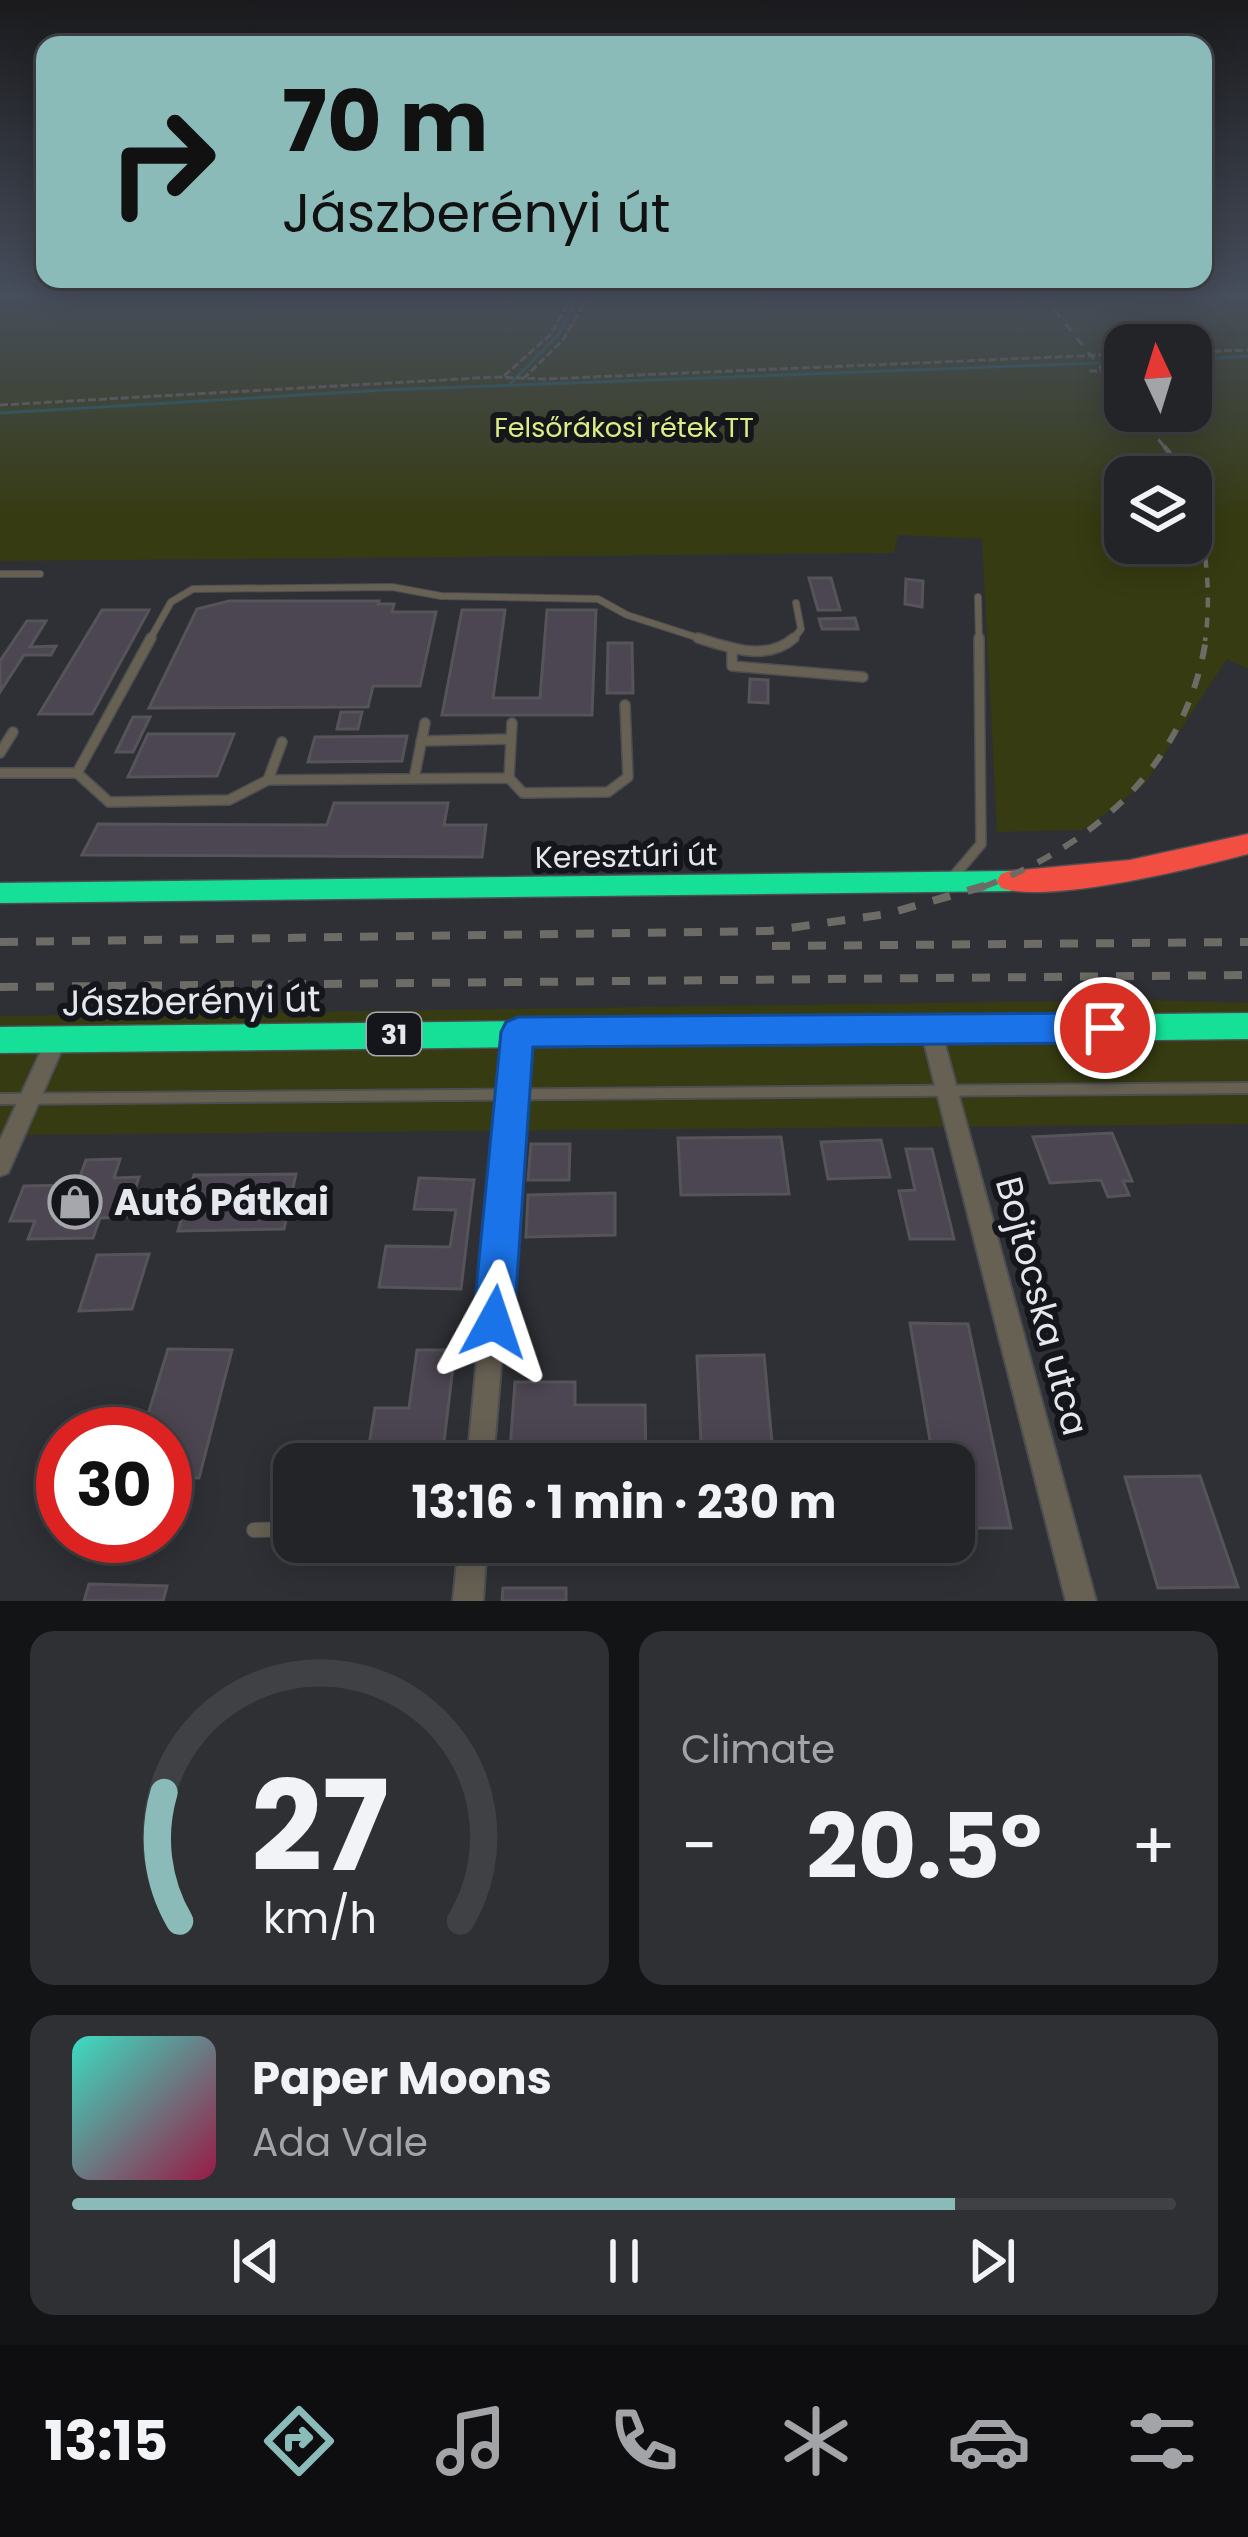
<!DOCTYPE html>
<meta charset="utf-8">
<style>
:root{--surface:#232428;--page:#2f3034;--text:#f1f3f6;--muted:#a3a4a8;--line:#404145;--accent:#8bbbb9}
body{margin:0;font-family:Poppins,sans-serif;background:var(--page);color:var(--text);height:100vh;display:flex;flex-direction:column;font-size:45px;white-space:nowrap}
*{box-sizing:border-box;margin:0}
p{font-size:39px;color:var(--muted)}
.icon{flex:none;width:66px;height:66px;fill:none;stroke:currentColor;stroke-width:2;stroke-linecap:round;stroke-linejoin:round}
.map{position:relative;height:1601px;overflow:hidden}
.panel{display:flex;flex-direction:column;gap:30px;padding:30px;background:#131416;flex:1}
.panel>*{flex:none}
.guide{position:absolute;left:36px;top:36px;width:1176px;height:252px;border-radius:24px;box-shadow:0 6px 30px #0003,0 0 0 3px var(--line);background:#8bbbb9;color:#111;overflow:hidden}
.needle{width:78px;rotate:356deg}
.buttons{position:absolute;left:1104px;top:324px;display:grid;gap:24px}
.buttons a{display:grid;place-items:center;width:108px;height:108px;border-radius:24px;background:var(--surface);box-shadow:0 6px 30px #0003,0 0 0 3px var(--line);font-size:60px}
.speed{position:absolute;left:36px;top:1407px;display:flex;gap:24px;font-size:60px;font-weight:700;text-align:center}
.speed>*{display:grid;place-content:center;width:156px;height:156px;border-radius:50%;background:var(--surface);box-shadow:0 6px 30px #0003,0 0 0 3px var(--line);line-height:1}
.speed .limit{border:18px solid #d22;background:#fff;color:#111}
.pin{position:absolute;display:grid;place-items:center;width:102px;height:102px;color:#fff;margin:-51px;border:6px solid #fff;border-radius:50%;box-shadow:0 3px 12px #0007}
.me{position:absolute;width:132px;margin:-66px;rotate:5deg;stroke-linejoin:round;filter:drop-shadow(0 0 9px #0008)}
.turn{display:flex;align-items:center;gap:42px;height:252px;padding:0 48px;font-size:54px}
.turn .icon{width:156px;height:156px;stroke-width:2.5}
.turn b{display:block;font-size:84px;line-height:102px}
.big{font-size:90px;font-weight:700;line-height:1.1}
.panel .card{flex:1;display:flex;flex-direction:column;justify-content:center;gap:18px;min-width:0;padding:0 42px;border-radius:24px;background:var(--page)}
.panel .dial{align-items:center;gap:0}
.dial svg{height:312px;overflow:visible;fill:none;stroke:var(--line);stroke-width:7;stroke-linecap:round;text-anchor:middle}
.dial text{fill:var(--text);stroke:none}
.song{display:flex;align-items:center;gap:36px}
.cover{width:144px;height:144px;border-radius:18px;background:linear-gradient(135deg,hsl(170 70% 55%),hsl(340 70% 35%))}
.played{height:12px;border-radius:6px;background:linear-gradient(90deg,var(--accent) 80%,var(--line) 80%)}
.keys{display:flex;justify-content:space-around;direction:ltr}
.heat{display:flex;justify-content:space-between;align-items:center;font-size:66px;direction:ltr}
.panel .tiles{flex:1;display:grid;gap:30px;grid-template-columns:1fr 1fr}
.card:last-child{grid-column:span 2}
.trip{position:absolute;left:273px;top:1443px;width:702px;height:120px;border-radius:24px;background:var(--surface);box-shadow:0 6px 30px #0003,0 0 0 3px var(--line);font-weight:700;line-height:120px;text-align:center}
.menu{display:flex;height:192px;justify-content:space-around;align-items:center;background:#0e0e10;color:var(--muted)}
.menu .icon{width:84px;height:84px}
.menu .on{color:var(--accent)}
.menu b{font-size:54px;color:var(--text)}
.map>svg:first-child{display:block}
.green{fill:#363b12;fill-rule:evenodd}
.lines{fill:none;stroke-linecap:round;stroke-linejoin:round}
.stream{stroke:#245a5e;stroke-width:3}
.building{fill:#4c4552;stroke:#555458;stroke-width:3}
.lane-far3-casing{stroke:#4d4e52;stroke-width:8}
.lane-far2-casing{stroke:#4d4e52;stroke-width:12}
.lane-far1-casing{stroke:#4d4e52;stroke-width:14}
.lane-casing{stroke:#4d4e52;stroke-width:16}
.street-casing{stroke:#4d4e52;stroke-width:4}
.fast-casing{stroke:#4d4e52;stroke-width:3}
.jam-casing{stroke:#4d4e52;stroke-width:3}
.path{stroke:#67645d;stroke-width:3;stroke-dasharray:8 3;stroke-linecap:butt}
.lane-far3{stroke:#676154;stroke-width:6}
.lane-far2{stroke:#676154;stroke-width:9}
.lane-far1{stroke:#676154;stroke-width:10}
.lane{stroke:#676154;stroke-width:14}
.street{fill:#676154;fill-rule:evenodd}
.fast{fill:#16e098;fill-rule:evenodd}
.jam{fill:#f24e42;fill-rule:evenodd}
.rail-far3{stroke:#6d6b65;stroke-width:3;stroke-dasharray:9 9;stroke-linecap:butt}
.rail-far2{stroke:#6d6b65;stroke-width:4.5;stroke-dasharray:10 10;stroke-linecap:butt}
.rail-far1{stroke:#6d6b65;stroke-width:6;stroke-dasharray:15 15;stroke-linecap:butt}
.rail{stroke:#6d6b65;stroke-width:8;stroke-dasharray:18 18;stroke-linecap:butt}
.route{fill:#1a73e8;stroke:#114b97;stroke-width:3}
.labels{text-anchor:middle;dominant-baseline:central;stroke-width:12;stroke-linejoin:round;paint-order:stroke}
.far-park-label{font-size:27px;fill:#dbed84;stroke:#15161b}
.shield{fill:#15161b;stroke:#a7a8af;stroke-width:3}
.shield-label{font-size:27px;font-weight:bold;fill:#e5e7ee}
.street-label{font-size:30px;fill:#e5e7ee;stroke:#15161b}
.near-street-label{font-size:36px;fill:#e5e7ee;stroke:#15161b}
.near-poi-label{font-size:36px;font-weight:bold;fill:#e5e7ee;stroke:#15161b;text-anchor:start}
</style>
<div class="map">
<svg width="1248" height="1601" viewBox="0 0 1248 1601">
<rect width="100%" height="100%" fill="#2f3035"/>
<path class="green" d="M0,296H1248V669L1227,659L1145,784L1083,830L997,832L982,539L898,535L894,553L0,561ZM1191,345V411H1125V345ZM1125,477H1191V543H1125Z
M1149,1000L1248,1003V1124L0,1135V1016Z"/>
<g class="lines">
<path class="stream" d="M1191,360L1248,356
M508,386L559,334L578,296
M0,413L384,390L1125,362"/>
</g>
<path class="building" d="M809,578H831L840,610H818Z
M906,579L923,581L922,607L905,604Z
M229,601H379L378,604H394L392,612H436L420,686H373L368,707L149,708L197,609Z
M102,610H149L92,714H39Z
M462,610H505L493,698H540L547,610H596L592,715H442Z
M855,618L858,629H822L819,619Z
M27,621H46L30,647L56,646L51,655H24L0,692V661Z
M608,643H632L633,693H607Z
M750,679L768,680V703L749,702Z
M341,712H362L358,729H337Z
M133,717H150L133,752H116Z
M148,734H234L217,776L128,777Z
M407,736L402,761L308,762L315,737Z
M334,803H448L444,825H486L482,857L82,855L98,824L327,825Z
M1112,1133L1132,1181H1123L1129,1195L1108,1197L1101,1180L1050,1183L1033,1137Z
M781,1137L789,1194L681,1195L678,1138Z
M881,1140L890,1177L828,1179L821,1142Z
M531,1144H570L569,1180H528Z
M906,1149H932L954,1239H910L899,1191L915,1190Z
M120,1159L114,1178L139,1177L126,1217L100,1218L93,1238L28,1239L35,1221H10L24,1186L77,1185L86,1160Z
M296,1174L284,1229L178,1231L194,1175Z
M419,1178L474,1180L461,1289L379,1287L386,1246L450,1247L456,1210L414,1209Z
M615,1193V1235L526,1237L528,1195Z
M149,1254L132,1309L79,1311L97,1255Z
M910,1323L968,1324L1011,1528H954V1464H934Z
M168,1349L232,1350L199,1478H165V1434H142Z
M417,1350H455L444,1442H415L412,1464L366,1463L375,1408H409Z
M764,1355L774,1464H702L697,1356Z
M515,1382H575V1405H645L646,1459L509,1464Z
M1200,1476L1238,1587L1158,1588L1125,1477Z
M89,1584L167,1586L163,1601H84Z
M503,1588H566V1601H502Z"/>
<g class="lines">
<g class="lane-far3-casing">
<path id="lane-far3" d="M0,574H40
M978,597L979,641
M149,641L171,602L193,589L392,587L441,596L598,599L627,615L708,641
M792,641L801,629L796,603"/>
</g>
<g class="lane-far2-casing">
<path id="lane-far2" d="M698,638C730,648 767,662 794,638
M732,649V666L863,677
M421,741L511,739
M0,753L13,732
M0,773H77L109,802L229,800L268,780L509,778L523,793L608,792L628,777L625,705
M77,773L151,638
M509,778L512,723
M414,779L425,723
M268,780L282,742
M953,877L981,844L979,638"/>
</g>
<g class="lane-far1-casing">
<path id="lane-far1" d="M0,1099L1248,1088"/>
</g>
<g class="lane-casing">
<path id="lane" d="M254,1530L294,1529"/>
</g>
<g class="street-casing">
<path id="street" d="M931,1021L938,1024L941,1030L1096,1601H1066L921,1030L924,1024Z
M518,1023L525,1026L528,1032L493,1464H467L508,1032L511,1026Z
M56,1031L63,1034L66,1040L8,1173L0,1176V1140L49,1034Z
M459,1542H487L483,1601H453Z"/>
</g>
<g class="fast-casing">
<path id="fast" d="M1010,871L1019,874L1023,881L1019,888L1010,891L0,903V883Z
M1248,1013V1039L0,1053V1027Z"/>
</g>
<g class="jam-casing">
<path id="jam" d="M1248,834V854C1195,868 1050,904 1001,888L997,881L1001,874L1010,871L1130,860Z"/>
</g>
<path class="path" d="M1191,352L1248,350
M1089,371H1116
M504,376L551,334L572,296
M523,379L563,340L588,296
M0,405L495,377L546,379L1125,354"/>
<use href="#lane-far3" class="lane-far3"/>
<use href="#lane-far2" class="lane-far2"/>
<use href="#lane-far1" class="lane-far1"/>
<use href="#lane" class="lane"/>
<use href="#street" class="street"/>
<use href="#fast" class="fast"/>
<use href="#jam" class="jam"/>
<path class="rail-far3" d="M1043,296L1125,398
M1136,411L1166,449"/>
<path class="rail-far2" d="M1164,446L1189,477
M1191,479C1203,534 1213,585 1205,641"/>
<path class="rail-far1" d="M983,887C1096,845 1188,762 1206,638"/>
<path class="rail" d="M0,942L769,931L887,914L991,884
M772,946L1248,942
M0,987L1248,975"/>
</g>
<linearGradient id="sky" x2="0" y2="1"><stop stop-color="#1a1a1d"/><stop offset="0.57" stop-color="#474e5c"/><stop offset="1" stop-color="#474e5c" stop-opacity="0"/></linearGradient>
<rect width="1248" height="520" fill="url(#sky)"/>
<path class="route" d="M1105,1013L1116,1017L1121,1028L1116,1038L1105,1043L533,1047L514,1322L508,1337L494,1343L479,1337L473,1322L501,1032L506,1022L518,1017Z"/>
<defs>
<g id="shop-ring" transform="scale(2.7)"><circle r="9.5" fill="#15161b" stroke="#a5a7ad" stroke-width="1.5"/><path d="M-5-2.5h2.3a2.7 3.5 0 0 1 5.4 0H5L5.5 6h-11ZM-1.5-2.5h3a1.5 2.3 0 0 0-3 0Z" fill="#a5a7ad"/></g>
</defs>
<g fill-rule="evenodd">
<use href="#shop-ring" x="75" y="1202"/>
</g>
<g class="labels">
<g class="far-park-label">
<text x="624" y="427">Felsőrákosi rétek TT</text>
</g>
<rect class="shield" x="367" y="1013" width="54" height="42" rx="9"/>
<g class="shield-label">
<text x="394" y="1034">31</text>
</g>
<g class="street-label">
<text transform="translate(626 856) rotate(-1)">Keresztúri út</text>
</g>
<g class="near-street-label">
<text transform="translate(191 1001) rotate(-1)">Jászberényi út</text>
<text transform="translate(1042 1306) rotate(75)">Bojtocska utca</text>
</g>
<g class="near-poi-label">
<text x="114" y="1202">Autó Pátkai</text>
</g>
</g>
</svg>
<div class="buttons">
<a><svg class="needle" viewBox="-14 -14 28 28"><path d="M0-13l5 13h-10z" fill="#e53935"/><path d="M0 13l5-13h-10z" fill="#a3a4a8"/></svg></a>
<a><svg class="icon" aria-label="layers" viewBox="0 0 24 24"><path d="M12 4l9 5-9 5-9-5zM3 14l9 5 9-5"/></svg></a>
</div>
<div class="speed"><div class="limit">30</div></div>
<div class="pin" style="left:1105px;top:1028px;background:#d93025"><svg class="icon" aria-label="arrive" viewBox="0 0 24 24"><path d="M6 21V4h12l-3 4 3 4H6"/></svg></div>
<svg class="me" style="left:494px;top:1322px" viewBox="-20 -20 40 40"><path d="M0-17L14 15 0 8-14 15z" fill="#1a73e8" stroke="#fff" stroke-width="4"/></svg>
<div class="trip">13:16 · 1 min · 230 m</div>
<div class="guide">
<div class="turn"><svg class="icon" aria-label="right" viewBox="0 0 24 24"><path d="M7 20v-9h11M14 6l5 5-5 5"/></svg><div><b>70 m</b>Jászberényi út</div></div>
</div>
</div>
<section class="panel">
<div class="tiles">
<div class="card dial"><svg viewBox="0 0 100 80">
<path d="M14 69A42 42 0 1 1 86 69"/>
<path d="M14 69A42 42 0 0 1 10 36" stroke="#8bbbb9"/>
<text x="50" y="56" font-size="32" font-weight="700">27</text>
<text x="50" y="72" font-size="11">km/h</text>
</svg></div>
<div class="card"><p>Climate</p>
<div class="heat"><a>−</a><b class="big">20.5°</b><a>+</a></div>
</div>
<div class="card">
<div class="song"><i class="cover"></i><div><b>Paper Moons</b><p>Ada Vale</p></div></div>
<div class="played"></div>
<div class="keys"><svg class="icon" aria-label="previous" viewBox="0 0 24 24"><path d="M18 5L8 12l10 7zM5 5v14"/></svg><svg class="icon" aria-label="pause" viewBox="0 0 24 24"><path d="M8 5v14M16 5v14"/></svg><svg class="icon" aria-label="next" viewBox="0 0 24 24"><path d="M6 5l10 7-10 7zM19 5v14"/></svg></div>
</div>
</div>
</section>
<nav class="menu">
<b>13:15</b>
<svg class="icon on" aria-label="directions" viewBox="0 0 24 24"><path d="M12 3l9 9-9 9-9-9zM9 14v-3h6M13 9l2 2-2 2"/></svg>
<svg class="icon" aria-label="music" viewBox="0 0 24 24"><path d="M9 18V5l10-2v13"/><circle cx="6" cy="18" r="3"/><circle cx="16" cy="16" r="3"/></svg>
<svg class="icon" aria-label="phone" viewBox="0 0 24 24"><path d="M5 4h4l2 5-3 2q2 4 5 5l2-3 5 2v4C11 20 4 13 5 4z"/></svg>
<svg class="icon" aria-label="climate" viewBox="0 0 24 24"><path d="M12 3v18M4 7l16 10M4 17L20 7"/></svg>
<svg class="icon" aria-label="car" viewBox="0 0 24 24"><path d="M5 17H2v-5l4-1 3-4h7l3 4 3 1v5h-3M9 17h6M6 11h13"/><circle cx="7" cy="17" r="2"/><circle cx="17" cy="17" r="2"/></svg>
<svg class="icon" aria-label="filters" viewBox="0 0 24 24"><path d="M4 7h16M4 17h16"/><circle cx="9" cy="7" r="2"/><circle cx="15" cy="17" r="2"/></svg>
</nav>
